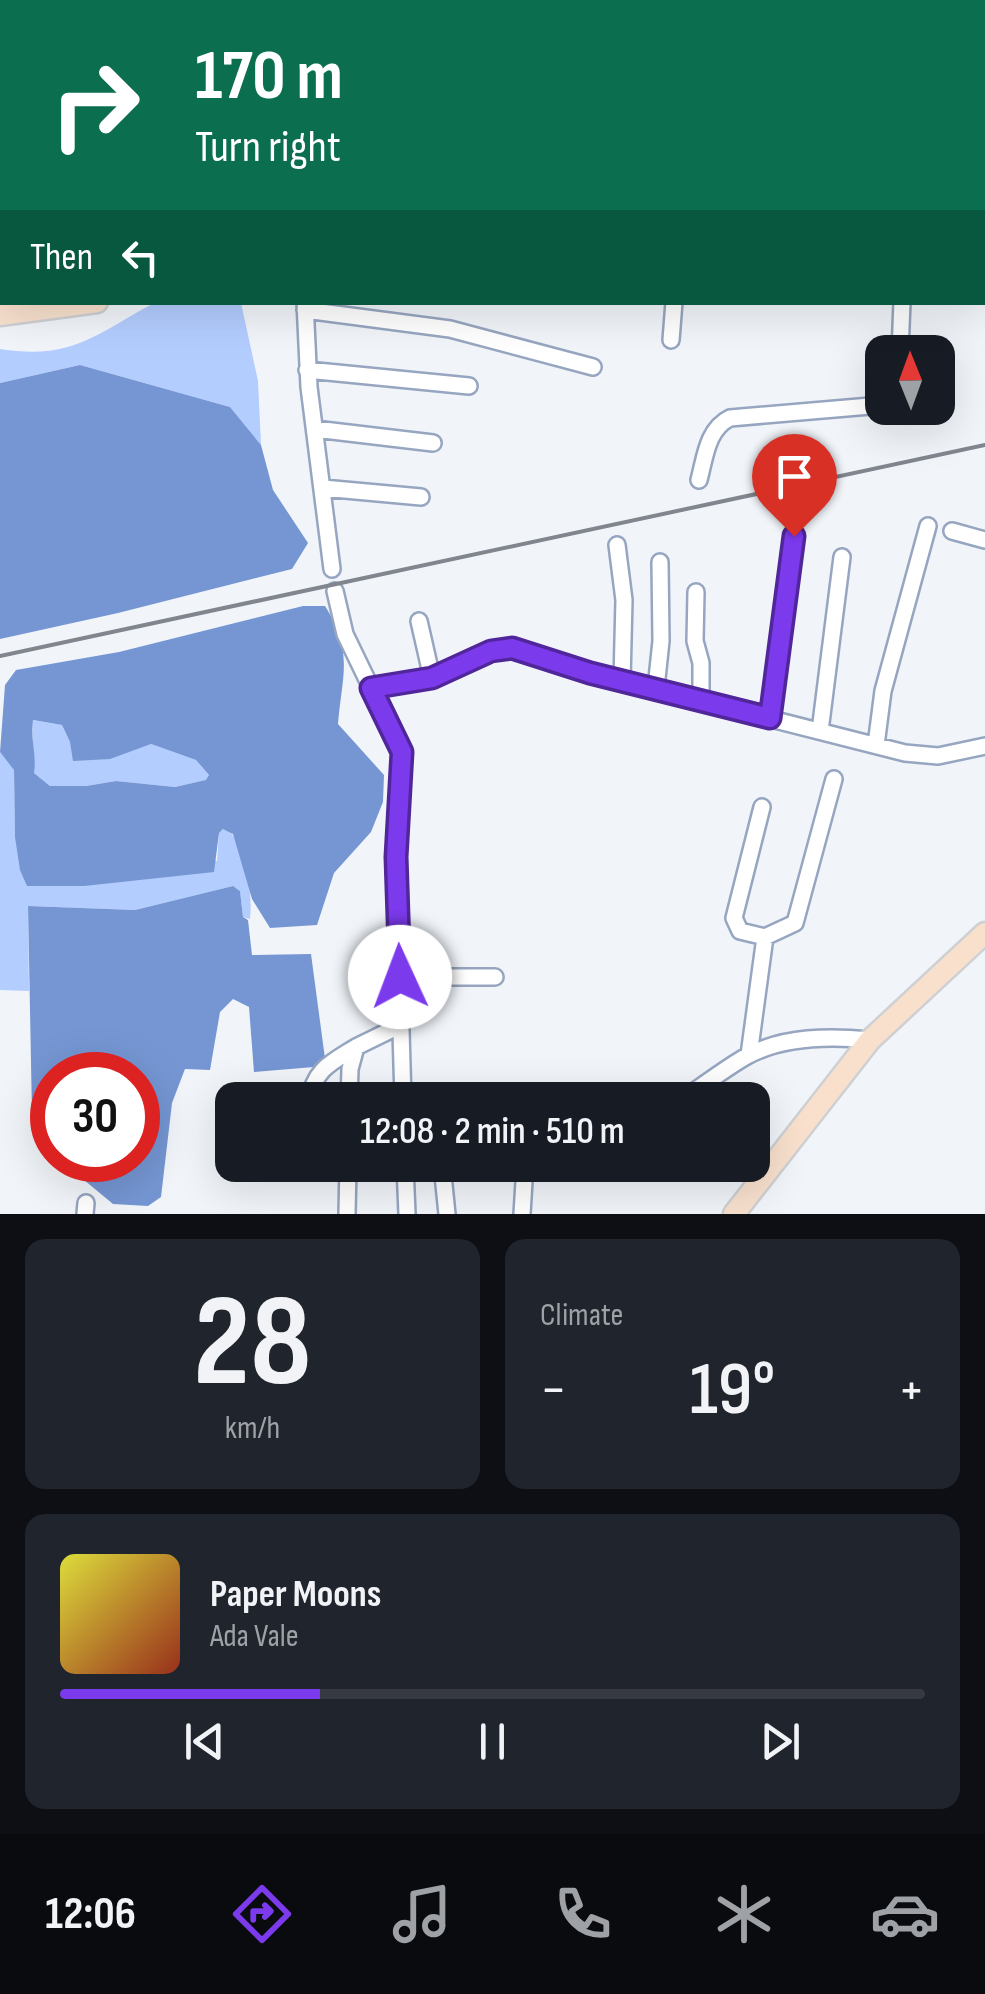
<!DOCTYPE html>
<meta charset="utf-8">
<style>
:root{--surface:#171b24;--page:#20242c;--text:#f1f3f6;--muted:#9ea1a6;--line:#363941;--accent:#7c3aed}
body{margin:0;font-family:"Sofia Sans Condensed",sans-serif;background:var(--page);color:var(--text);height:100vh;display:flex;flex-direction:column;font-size:38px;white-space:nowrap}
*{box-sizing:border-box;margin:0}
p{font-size:32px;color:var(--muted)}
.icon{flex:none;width:55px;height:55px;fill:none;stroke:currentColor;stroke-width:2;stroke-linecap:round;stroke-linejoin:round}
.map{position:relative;height:1214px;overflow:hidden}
.drawer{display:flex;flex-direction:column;gap:25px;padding:25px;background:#0d0f14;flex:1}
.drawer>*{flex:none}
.hud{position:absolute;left:0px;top:0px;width:985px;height:305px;box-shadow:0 10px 40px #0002;background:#0b6e4f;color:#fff;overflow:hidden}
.needle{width:65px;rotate:359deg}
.tools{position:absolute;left:865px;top:335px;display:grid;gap:20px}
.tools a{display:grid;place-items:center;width:90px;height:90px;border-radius:20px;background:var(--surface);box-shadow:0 10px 40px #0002;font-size:50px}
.speed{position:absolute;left:30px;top:1052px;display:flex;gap:20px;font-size:50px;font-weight:700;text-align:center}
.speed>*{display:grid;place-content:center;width:130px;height:130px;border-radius:50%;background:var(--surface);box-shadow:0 10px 40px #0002;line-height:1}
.speed .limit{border:15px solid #d22;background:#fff;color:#111}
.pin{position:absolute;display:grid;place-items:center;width:85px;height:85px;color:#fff;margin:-102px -42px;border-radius:50% 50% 50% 0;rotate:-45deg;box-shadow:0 0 10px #0007}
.pin .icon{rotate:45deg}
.me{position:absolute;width:110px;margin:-55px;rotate:358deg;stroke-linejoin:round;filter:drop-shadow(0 0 8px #0008)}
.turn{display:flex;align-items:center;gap:35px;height:210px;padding:0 30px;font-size:45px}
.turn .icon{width:130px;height:130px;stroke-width:2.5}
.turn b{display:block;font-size:70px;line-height:85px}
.then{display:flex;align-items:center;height:95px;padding:0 30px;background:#0003;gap:20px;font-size:38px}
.big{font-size:75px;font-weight:600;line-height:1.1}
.drawer .widget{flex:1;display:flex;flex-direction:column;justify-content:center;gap:15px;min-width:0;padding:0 35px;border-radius:20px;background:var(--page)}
.drawer .dial{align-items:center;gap:0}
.dial b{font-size:130px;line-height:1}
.song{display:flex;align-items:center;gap:30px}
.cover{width:120px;height:120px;border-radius:15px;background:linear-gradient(135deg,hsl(60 70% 55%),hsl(10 70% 35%))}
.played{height:10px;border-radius:5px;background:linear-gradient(90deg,var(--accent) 30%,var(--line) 30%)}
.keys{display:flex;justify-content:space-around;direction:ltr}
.heat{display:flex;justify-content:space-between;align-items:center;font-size:55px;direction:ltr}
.drawer .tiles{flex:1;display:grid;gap:25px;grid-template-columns:1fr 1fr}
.widget:last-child{grid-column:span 2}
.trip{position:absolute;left:215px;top:1082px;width:555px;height:100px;border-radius:20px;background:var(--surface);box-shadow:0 10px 40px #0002;font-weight:600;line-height:100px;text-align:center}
.tabs{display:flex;height:160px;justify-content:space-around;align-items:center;background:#090b0e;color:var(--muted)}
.tabs .icon{width:70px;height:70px}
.tabs .current{color:var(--accent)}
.tabs b{font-size:45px;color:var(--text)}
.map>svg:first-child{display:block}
.built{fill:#e3eaf8}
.green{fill:#b3cdff}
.water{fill:#7596d3;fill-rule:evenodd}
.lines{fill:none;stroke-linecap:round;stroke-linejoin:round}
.minor-casing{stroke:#97a6c0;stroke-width:20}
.major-casing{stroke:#cfd0d3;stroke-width:25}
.minor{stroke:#fff;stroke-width:15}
.major{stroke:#f8e0cd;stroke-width:20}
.rail{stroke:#81858d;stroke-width:4}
.route-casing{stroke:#51269a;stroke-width:25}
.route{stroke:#7c3aed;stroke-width:18}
</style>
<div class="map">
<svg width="985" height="1214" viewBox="0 0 985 1214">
<rect width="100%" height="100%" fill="#f1f5fa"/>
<path class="built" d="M0,0H334L356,2H2L0,299Z"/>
<path class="green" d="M154,303H241L258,381L261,445L230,407L80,365L0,383V349C73,360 94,335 154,303Z
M32,720L62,725L70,742L131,751L151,744L196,760L209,775L207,780L175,787L116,781L86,786H50L34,773Z
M0,752L14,769L15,837L217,861L219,833L223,829L230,831C246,853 253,892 250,919L243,917L240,891L233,886L135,910L28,906L29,991L0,990Z"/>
<path class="water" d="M80,365L230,407L261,445L273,490L308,543L292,569L118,613L0,639V383Z
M303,606H325C354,652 342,675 338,724L384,775L383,802L371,832L334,873L317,925L270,928L252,899L233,834L223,829L219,833L214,872L84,886H27L20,870L15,837L14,770L0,752L5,685L16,670L119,652ZM33,720L62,725L70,742L73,761L110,759L151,744L196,760L209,775L206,780L175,787L116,781L86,786H50L34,773C37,755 30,739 33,720Z
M233,886L240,891L243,917L248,920L252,955L311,954L326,1066L254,1072L249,1007L233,999L220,1012L210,1070L185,1069L172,1103L161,1197L148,1206L113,1204L60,1160H138V1075H52V1148L32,1114L28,906L135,910Z"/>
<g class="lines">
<g class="minor-casing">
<path id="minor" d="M293,0V2
M721,0V2
M945,0L946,2
M982,230H985
M0,274H2
M305,302L309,387L332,569
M305,310L450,329L593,367
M671,340L674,302
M900,352L902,302
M307,370L469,386
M315,429L433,443
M699,480C705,458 707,429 730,418L882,405
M323,488L421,497
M952,531L985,540
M617,545L624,600L622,680
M335,591L345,634L402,752L396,857L403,1100
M696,592L695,641L701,663V699
M419,621L432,678
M371,688L432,678L491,651L512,648L590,673L905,753L938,756L985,746
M656,688L661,641L660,562
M770,718L795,537
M820,731L842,557
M876,745L883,691L928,526
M762,807L734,918L740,931L765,937
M400,977H495
M749,1055L765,937L795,923L834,779
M277,1097L280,1100
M310,1100C313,1070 332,1062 356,1047
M349,1100L350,1069L356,1047L401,1025
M681,1100C703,1086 724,1069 747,1056C784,1036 830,1036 870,1040
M405,1165L407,1214
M442,1165L447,1214
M85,1214L86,1203
M347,1214L348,1165
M522,1214L525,1165"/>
</g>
<g class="major-casing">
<path id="major" d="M982,32H985
M0,315L97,302
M734,1214L870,1040L985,933"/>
</g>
<use href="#minor" class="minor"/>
<use href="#major" class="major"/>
<path class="rail" d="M0,656L985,445"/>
</g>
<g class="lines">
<g class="route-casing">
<path id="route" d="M400,977L396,857L402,752L371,688L432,678L491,651L512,648L590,673L770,718L794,536"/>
</g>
<use href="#route" class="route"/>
</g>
</svg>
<div class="tools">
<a><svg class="needle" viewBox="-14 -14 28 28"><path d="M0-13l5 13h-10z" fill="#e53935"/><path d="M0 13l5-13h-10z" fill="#9ea1a6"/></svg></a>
</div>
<div class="speed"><div class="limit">30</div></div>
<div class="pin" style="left:794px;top:536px;background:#d93025"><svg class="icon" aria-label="arrive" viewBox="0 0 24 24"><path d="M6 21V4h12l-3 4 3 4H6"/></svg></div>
<svg class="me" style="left:400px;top:977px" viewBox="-20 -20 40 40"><circle r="19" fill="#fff"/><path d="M0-13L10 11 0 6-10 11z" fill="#7c3aed"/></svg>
<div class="trip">12:08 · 2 min · 510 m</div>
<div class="hud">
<div class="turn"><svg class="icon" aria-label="right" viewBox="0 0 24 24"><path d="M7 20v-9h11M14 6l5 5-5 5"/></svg><div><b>170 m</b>Turn right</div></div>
<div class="then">Then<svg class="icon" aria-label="left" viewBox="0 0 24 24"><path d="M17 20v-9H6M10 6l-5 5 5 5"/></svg></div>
</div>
</div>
<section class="drawer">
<div class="tiles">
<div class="widget dial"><b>28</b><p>km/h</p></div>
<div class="widget"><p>Climate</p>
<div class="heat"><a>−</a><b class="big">19°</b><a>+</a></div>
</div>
<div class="widget">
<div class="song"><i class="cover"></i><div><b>Paper Moons</b><p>Ada Vale</p></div></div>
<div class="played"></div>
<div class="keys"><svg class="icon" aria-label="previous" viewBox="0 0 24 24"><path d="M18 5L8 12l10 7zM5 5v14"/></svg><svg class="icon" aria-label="pause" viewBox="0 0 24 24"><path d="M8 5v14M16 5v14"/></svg><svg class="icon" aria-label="next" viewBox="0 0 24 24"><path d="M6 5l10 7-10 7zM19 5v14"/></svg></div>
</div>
</div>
</section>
<nav class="tabs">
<b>12:06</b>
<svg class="icon current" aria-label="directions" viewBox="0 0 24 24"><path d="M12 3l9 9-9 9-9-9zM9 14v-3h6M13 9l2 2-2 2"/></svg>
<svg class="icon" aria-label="music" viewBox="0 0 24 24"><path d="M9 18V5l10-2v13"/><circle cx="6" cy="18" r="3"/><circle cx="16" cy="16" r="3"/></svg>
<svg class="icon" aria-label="phone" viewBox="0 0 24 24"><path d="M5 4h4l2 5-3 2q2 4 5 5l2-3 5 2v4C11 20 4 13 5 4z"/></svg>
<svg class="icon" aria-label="climate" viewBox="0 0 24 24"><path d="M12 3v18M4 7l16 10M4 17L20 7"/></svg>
<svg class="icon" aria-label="car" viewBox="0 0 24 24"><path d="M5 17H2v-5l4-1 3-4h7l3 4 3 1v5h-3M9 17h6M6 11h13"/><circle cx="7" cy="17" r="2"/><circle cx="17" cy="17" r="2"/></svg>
</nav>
